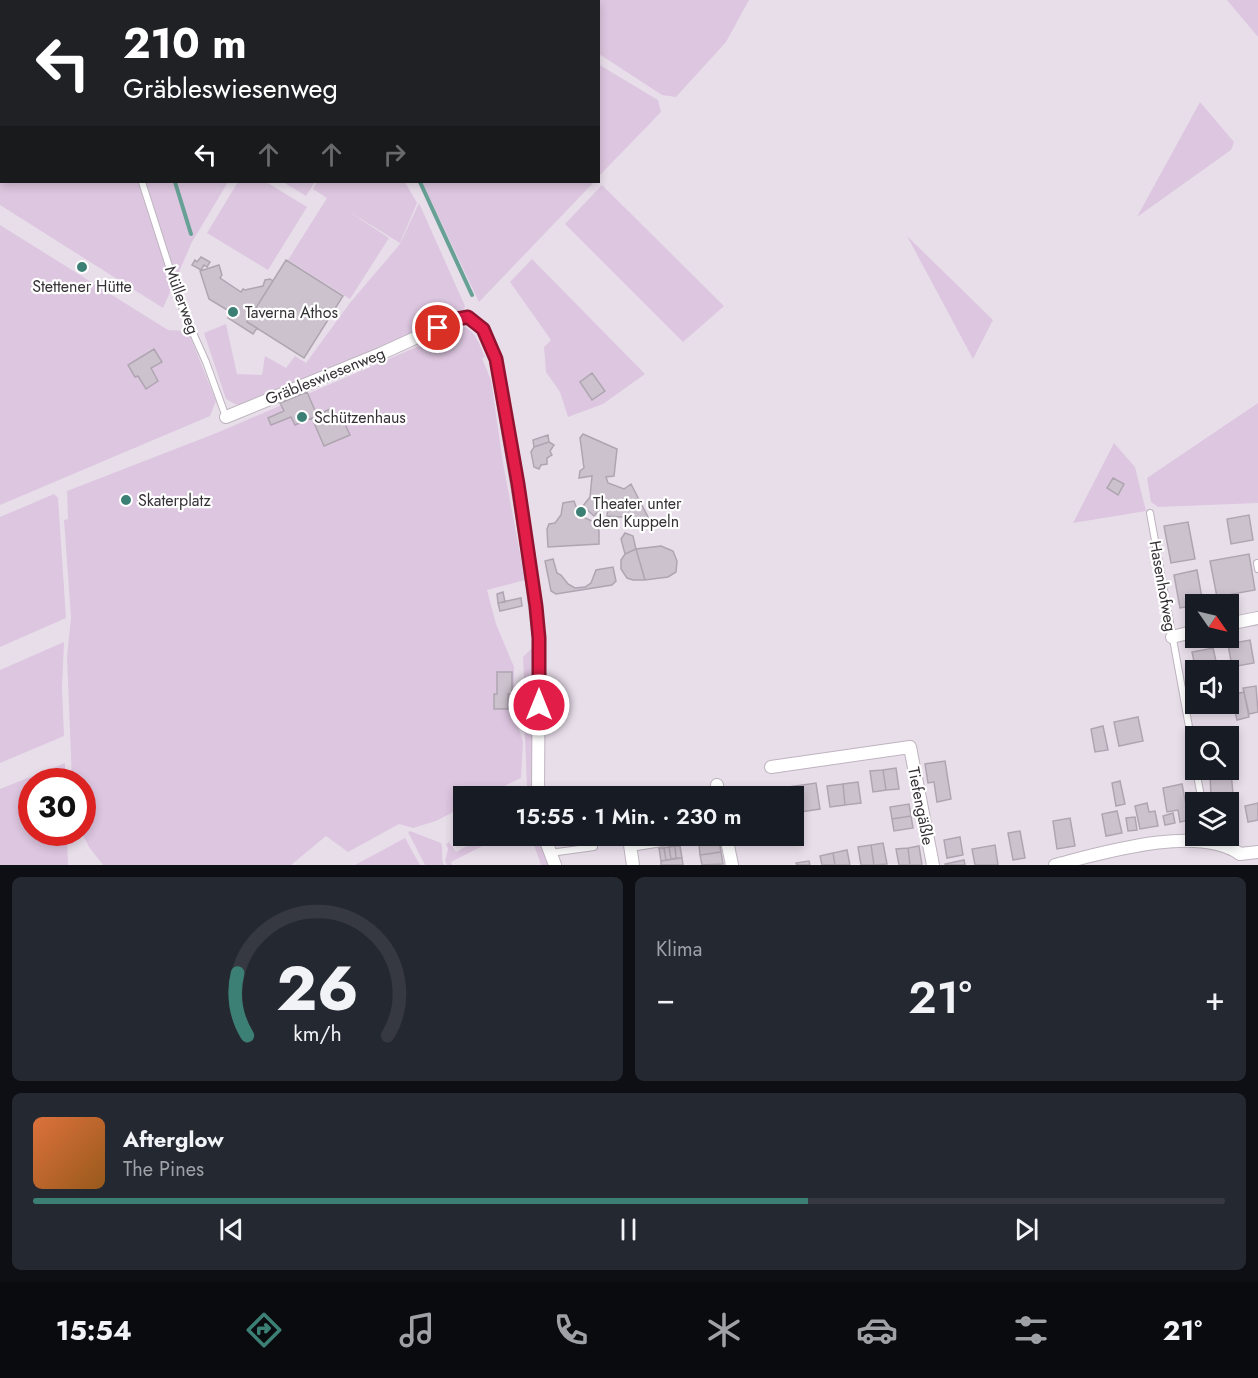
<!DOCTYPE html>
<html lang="de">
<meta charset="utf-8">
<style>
:root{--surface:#171b24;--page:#242831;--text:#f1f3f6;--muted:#9ea1a6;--line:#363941;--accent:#3c8075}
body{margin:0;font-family:Jost,sans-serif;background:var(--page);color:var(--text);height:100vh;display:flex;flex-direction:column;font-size:22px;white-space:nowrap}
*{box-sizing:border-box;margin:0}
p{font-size:20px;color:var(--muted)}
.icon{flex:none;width:33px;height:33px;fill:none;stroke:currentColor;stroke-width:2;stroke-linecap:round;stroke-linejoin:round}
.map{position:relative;height:865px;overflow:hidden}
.drawer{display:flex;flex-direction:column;gap:12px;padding:12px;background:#0d0f14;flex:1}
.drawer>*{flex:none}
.banner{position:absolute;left:0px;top:0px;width:600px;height:183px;box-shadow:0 3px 9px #0003;background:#202124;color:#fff;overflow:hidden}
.needle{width:39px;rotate:124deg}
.controls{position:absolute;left:1185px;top:594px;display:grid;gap:12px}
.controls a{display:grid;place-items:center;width:54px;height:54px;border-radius:0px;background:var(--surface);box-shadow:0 3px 9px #0003;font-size:30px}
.speed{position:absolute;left:18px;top:768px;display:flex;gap:12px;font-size:30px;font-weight:700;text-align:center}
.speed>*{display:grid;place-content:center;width:78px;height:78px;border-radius:50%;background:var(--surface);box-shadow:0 3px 9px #0003;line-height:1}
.speed .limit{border:9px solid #d22;background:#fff;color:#111}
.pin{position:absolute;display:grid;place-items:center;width:51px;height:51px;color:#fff;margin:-26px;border:3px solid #fff;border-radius:50%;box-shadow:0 2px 6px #0007}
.me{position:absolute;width:66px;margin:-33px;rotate:0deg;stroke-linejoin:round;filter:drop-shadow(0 0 4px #0008)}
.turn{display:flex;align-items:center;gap:21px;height:126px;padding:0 24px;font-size:27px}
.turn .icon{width:78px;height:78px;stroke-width:2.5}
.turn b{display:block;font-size:42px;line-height:51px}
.lanes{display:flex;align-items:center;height:57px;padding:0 24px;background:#0003;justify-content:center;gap:30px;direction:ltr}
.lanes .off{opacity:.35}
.big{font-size:45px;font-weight:600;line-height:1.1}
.drawer .widget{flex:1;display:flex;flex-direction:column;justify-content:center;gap:9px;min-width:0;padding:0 21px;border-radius:9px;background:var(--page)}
.drawer .dial{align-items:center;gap:0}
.dial svg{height:156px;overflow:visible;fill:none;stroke:var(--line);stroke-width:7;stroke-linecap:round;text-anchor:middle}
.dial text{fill:var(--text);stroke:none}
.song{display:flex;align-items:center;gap:18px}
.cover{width:72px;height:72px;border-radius:9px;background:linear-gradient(135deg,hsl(20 70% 55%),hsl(30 70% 35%))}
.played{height:6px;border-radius:3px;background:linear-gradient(90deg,var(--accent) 65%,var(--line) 65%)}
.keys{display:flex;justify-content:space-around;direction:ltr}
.heat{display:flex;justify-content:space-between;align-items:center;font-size:33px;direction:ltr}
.drawer .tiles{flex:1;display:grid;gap:12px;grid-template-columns:1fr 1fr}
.widget:last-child{grid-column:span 2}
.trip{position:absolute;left:453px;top:786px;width:351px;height:60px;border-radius:0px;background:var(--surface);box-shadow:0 3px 9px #0003;font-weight:600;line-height:60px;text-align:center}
.tab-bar{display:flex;height:96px;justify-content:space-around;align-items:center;background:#090b0e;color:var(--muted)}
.tab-bar .icon{width:42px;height:42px}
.tab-bar .on{color:var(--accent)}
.tab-bar b{font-size:27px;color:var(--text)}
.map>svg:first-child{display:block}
.green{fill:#ddc6e0}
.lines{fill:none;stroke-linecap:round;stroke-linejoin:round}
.stream{stroke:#67a095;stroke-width:4}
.building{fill:#ccc2ce;stroke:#afa5b1;stroke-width:1.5}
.service-casing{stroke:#beb4bf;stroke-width:8}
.minor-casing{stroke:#beb4bf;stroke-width:14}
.service{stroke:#fff;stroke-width:6}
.minor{stroke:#fff;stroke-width:12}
.route-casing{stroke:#92132f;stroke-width:15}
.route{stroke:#e11d48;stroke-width:10}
.poi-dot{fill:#3c8075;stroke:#fff;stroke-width:2}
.labels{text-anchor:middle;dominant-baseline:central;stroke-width:4.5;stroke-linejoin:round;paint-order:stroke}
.poi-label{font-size:16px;fill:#353135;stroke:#fff;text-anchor:start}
.street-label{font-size:16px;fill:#353135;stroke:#fff}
</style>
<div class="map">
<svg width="1258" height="865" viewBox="0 0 1258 865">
<rect width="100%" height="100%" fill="#e8deea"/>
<path class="green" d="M0,0H369L2,2V182H228L192,242L163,308L0,205Z
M382,0H534L382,2Z
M553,0H749L726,42L676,97L662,95L599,54L598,2Z
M1227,0H1258V37Z
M598,64L658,100L661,112L599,176Z
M1200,102L1234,142L1231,150L1137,217Z
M238,182H266L307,207L268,270L207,233Z
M283,182H315L306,196Z
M317,182H405L417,203L400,243L345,209L389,238L350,299L288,260L327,198L313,189Z
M422,182H594L479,302Z
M602,185L724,306L683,342L565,224Z
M419,203L465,306L463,312L244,406L235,404L226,399L204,333L226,324L237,374L262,375L265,356L286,368L295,356L306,363L349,304L400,244Z
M0,225L168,330L188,331L216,401L210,416L0,505Z
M907,236L993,320L973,359Z
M532,259L645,374L603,404L568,417L560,392L546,372L544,347L551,340L510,282Z
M463,327C475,329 480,346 485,357L482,358L491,380L503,463L525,580L487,590L496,624L514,667L515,717L523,742L521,778L484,796H464L463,807L436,821L413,828L399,824L348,852L326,836L291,865H103L89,847L82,833V782L72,781L67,657L71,617L64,520L68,519L67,491L219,432Z
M1258,403V503L1158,507L1151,502L1147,478Z
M1114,443L1135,467L1146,511L1073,523Z
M54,494L58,498L66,618L0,647V517Z
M64,642L62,688L64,736L0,763V670Z
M533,647V698L525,697L523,657Z
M524,710H533L534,784L527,788Z
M65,763V781L32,782V832L67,833L68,865H0V789Z
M410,831L441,843C444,850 440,858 444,865H425L408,832Z
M485,836H502L451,862L452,865H447L445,861L448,849L446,844L449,842L456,852Z
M405,838L420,865H355Z
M541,841L548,865H541L533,842Z"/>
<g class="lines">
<path class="stream" d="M379,0V2
M184,2V0
M175,182L191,234
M420,182L472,295"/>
</g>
<path class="building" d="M201,257L210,262L207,267L204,265L201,270L192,265L195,260L197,262Z
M286,260L343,296L304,358L247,322Z
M219,265L222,275L220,278L241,292L243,289L245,290L263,286L265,280L270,279L273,281L247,322L257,328L253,334L228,318L229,311L209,299L200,271Z
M154,349L162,362L151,368L158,381L146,389L138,376L135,377L128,365Z
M592,373L605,391L592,400L580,382Z
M307,392L317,415L330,409L333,416L340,413L350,435L324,446L312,418L295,425L291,417L271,425L268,418L284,411L280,403Z
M583,434L617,449L614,476L606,477L608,483L624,489L631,484L649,519L607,516L608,509L601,508L594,516L583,506L590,497L592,476L579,478L580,471L584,468L580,438Z
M548,435L549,442L534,447L533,440Z
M549,442L554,445L550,451L552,455L547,458V464L541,465L539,469L534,467L531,452L534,447Z
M1113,478L1124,484L1118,495L1107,488Z
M574,501L579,515L596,523L599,531V544L548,547L547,529L549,524L555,523L561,515L563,503Z
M1249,515L1253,540L1231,544L1227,519Z
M1188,522L1195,559L1171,563L1164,526Z
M625,533L633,536L636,549L625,554L621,539Z
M661,546L673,551L677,561L676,572L668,577L645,580L636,549Z
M636,549L645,580H633L627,578L621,569V560L625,554Z
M1249,554L1255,590L1217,597L1210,561Z
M553,559L557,573L561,575L568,584L575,588L585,587L591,583L596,570L613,567L616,581L612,585L556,594L551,591L545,561Z
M1197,570L1203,604L1180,608L1174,575Z
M503,592L505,602L498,603L497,594Z
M521,598L522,606L500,611L498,603Z
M1250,640L1254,663L1232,667L1228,644Z
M1213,648L1218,670L1196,671L1192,652Z
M497,672H512V694H508V709H494V694H497Z
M1256,686L1258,712L1249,714L1243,688Z
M1244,692L1249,717L1237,720L1231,695Z
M1138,717L1143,741L1119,746L1114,722Z
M1103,726L1108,750L1095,752L1091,729Z
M1221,728L1222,736H1205V729Z
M1230,753L1231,772L1217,773V770H1228V754Z
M945,761L951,799L937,802L934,782L928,783L925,764Z
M896,768L899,789L886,790L883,770Z
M883,770L886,790L873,792L870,771Z
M1231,772L1233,794L1211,796L1210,773Z
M1120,781L1125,804L1116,806L1112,783Z
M858,782L861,803L845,805L843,784Z
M816,783L820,809L794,813V796H783L782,788Z
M843,784L845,805L830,807L827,786Z
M1182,784L1189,820L1180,822L1178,810L1167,812L1163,788Z
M709,788L710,796H688V791Z
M1147,803L1149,812L1155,811L1158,826L1140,829L1135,806Z
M1258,803V820L1248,822L1245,806Z
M909,804L911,816L892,819L890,807Z
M1233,807L1236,824L1228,826V808Z
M1117,811L1122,833L1106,836L1102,814Z
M1173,813L1175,823L1165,825L1163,816Z
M911,816L913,828L894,831L892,819Z
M1135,817L1137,830L1128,831L1126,818Z
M1070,818L1075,846L1057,849L1053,821Z
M1020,831L1025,858L1013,860L1008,833Z
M563,836H594V840L564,845Z
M960,837L963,855L947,858L944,840Z
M719,840L721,852L700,855L699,844Z
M883,843L887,864L874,865L871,845Z
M871,845L874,865H861L858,847Z
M995,845L998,865H975L972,849Z
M675,846L676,858L671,859L669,847Z
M675,846H680L682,858H676Z
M919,846L922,865H910L908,848Z
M669,847L671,859L666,860L664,848Z
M659,848H664L666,860L661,861Z
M908,848L910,865H899L896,849Z
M847,850L850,865H835L833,853Z
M721,852L723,864L702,865L700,855Z
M833,853L835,865H822L820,856Z
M682,858L683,865H661V861Z
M964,860L965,865H945V864Z
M809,861L810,865H797L796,863Z"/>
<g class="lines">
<g class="service-casing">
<path id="service" d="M69,0V2
M142,182L184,313L206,362L226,417
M1150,513L1196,765
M1257,563L1258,569
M1196,770L1202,802
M550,853L594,847"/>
</g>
<g class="minor-casing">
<path id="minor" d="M226,417L380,354L457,319L467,317L484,329L496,359L528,551L539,638L538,796
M1228,624L1258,618
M1172,637L1196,631
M771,767L910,747L933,865
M717,785L719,796
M544,836L555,865
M726,836L732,865
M1240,854L1258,852
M633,865L630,845L686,836
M1055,865C1102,853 1197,824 1240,854"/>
</g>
<use href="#service" class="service"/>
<use href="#minor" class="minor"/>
</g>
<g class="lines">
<g class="route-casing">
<path id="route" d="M438,328L457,319L468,317L483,329L496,359L518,484L536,606L539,638V705"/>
</g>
<use href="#route" class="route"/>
</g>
<g class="poi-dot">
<circle cx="82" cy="267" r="6"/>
<circle cx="233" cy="312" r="6"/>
<circle cx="302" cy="417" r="6"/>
<circle cx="126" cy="500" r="6"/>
<circle cx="581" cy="512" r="6"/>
</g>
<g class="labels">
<g class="poi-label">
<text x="82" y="286" text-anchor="middle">Stettener Hütte</text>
<text x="245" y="312">Taverna Athos</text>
<text x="314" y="417">Schützenhaus</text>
<text x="138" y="500">Skaterplatz</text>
<text x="593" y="503">Theater unter<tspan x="593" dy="18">den Kuppeln</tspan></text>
</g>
<g class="street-label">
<text transform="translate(182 300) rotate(70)">Müllerweg</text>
<text transform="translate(325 376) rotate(-22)">Gräbleswiesenweg</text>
<text transform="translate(1163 586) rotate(80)">Hasenhofweg</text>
<text transform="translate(921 806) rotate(79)">Tiefengäßle</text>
</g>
</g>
</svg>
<div class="controls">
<a><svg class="needle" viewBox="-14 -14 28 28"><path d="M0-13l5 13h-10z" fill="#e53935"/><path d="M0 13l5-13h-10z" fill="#9ea1a6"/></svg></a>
<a><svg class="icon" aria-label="sound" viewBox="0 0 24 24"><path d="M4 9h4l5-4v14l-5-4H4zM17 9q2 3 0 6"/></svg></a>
<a><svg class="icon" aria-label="search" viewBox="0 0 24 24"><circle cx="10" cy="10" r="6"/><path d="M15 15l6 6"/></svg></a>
<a><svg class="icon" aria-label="layers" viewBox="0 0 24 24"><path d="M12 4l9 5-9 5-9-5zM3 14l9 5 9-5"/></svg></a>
</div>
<div class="speed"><div class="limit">30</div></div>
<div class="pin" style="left:438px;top:328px;background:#d93025"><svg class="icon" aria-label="arrive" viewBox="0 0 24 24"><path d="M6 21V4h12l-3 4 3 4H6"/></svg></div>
<svg class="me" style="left:539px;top:705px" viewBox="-20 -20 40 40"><circle r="17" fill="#e11d48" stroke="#fff" stroke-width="3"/><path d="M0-11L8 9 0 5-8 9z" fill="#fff"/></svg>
<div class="trip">15:55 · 1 Min. · 230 m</div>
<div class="banner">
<div class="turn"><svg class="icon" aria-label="left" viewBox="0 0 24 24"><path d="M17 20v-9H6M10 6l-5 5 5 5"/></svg><div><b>210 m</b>Gräbleswiesenweg</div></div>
<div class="lanes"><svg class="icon" aria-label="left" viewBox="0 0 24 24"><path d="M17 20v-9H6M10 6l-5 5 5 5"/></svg><svg class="icon off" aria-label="ahead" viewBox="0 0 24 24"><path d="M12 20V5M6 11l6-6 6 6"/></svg><svg class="icon off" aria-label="ahead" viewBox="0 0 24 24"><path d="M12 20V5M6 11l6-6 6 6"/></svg><svg class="icon off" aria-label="right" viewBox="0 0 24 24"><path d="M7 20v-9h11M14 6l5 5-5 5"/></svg></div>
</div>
</div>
<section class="drawer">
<div class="tiles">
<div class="widget dial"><svg viewBox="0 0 100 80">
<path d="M14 69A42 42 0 1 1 86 69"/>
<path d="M14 69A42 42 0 0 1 9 37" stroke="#3c8075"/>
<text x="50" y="56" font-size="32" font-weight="700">26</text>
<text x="50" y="72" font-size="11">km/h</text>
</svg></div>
<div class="widget"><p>Klima</p>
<div class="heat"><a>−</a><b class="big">21°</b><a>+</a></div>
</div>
<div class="widget">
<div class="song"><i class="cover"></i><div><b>Afterglow</b><p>The Pines</p></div></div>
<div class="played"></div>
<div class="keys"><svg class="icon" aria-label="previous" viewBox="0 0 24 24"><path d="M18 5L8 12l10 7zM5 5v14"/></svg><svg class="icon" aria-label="pause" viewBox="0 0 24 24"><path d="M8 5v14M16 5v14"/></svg><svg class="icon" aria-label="next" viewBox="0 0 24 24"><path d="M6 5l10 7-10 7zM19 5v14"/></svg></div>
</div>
</div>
</section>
<nav class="tab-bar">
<b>15:54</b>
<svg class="icon on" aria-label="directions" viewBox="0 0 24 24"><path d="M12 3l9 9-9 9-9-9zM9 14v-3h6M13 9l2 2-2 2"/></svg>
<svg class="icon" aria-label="music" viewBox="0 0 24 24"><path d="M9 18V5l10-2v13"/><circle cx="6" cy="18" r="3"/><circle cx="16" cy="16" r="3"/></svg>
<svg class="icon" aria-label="phone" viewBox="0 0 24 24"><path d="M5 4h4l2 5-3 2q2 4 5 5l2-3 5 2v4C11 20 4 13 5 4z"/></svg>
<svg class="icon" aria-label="climate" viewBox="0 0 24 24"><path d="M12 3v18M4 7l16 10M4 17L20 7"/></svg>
<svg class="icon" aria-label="car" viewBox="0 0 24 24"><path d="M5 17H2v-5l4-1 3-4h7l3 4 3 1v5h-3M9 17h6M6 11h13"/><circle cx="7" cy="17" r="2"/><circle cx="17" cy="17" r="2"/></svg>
<svg class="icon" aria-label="filters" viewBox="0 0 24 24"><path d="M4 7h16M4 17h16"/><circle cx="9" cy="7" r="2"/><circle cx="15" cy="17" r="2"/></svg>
<b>21°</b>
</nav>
